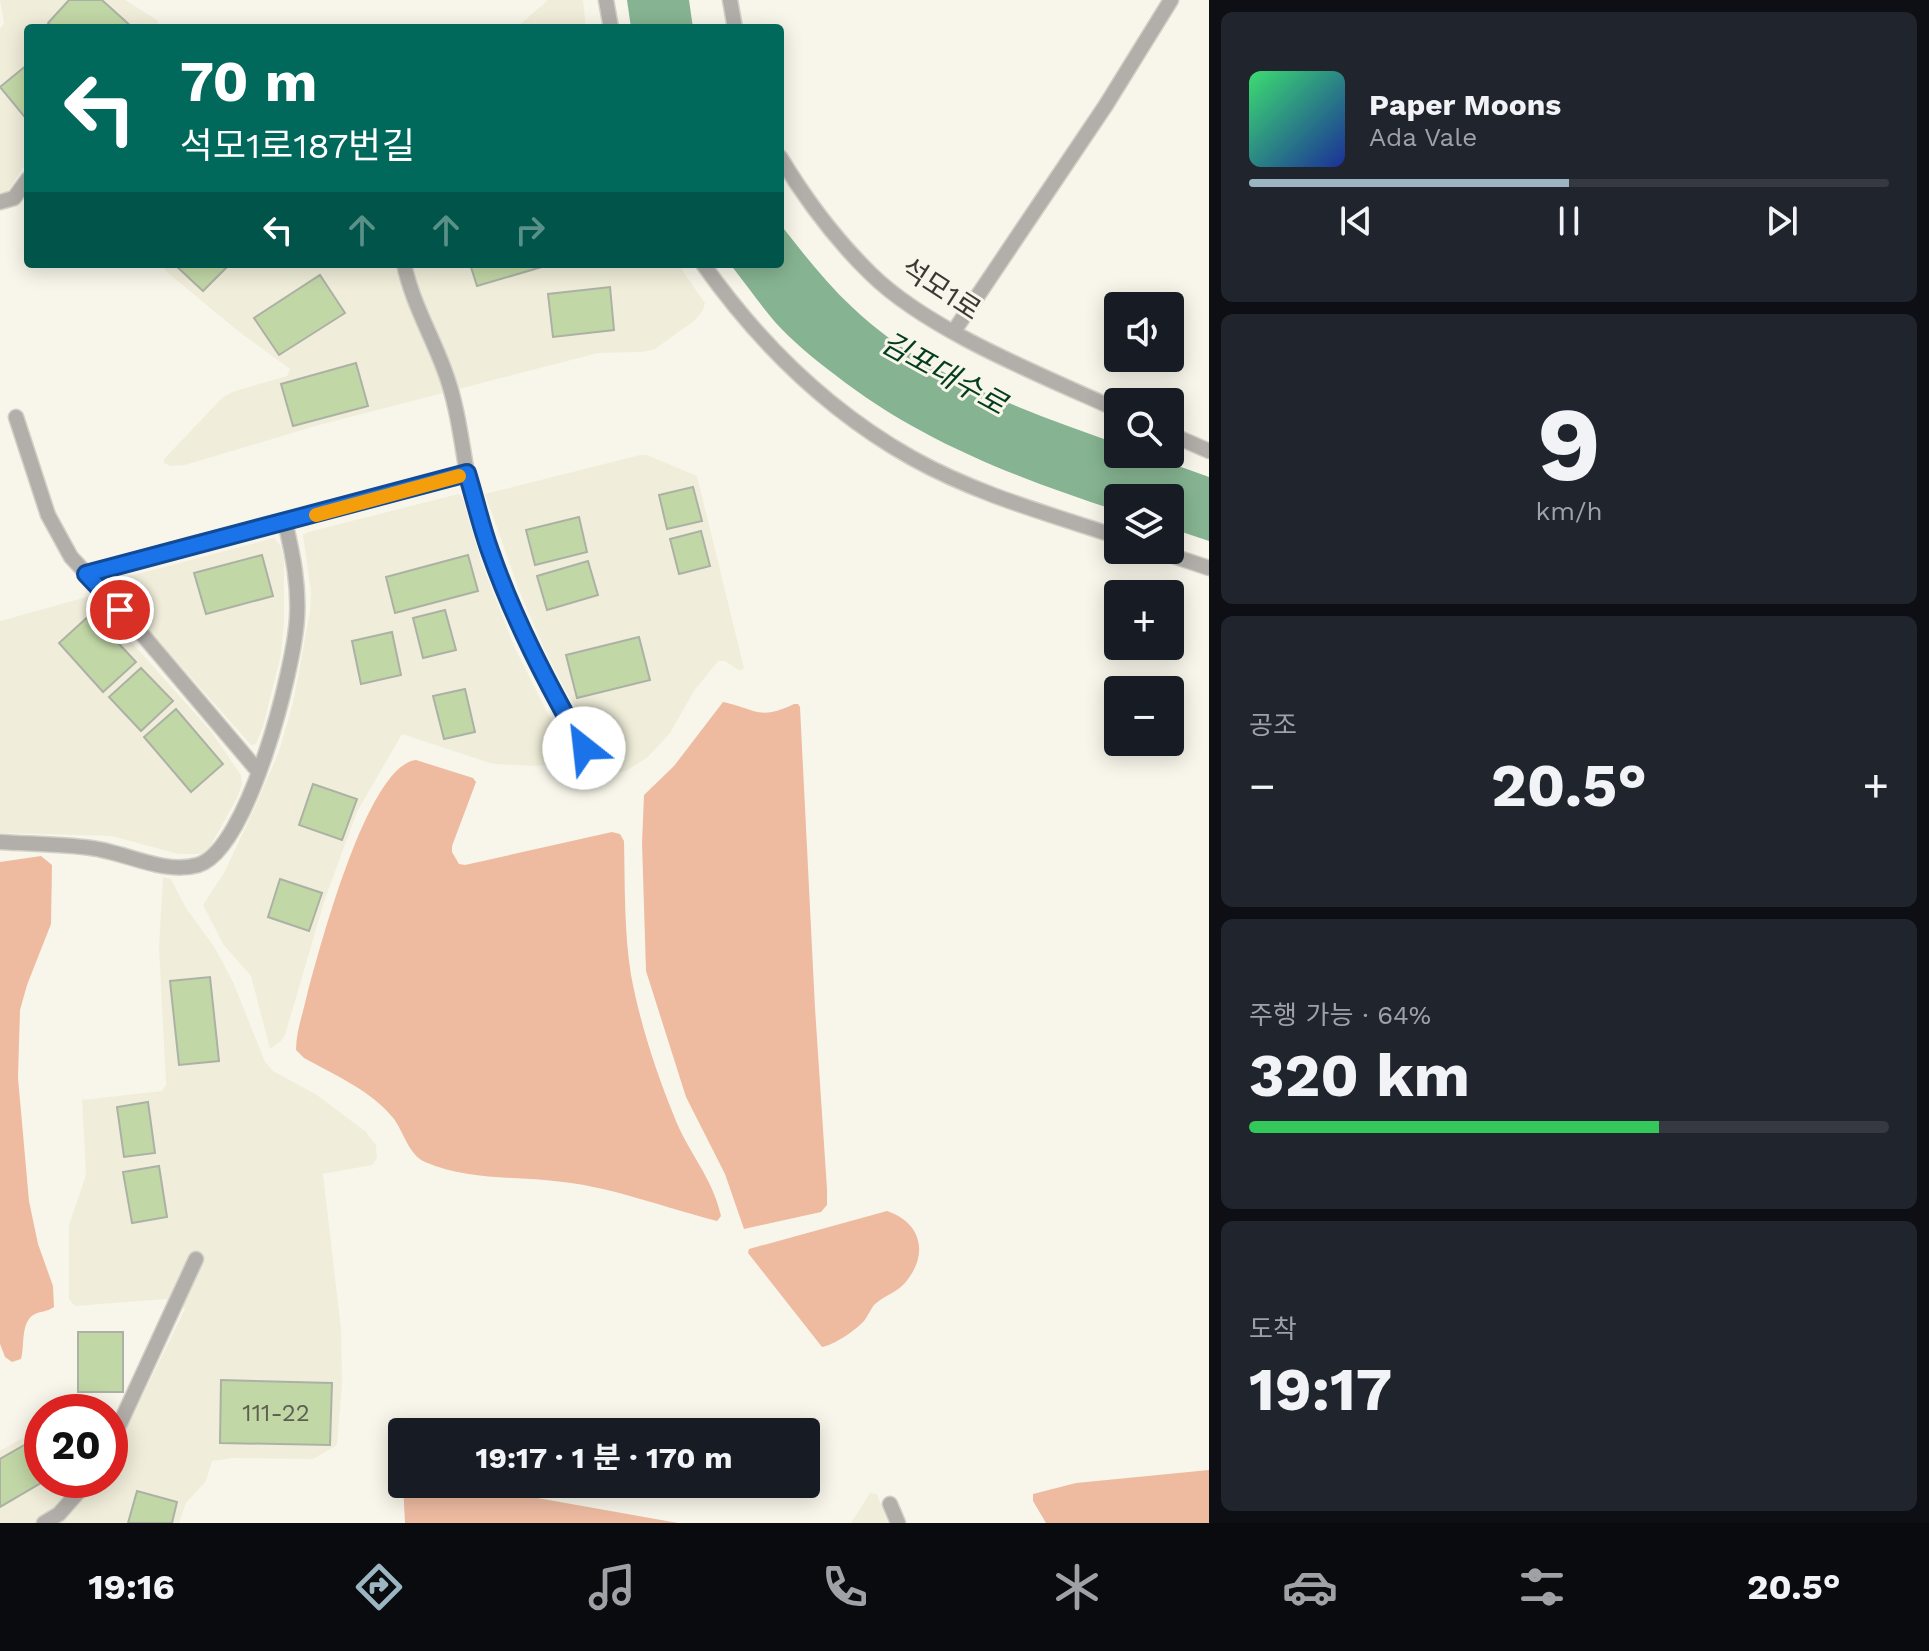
<!DOCTYPE html>
<html lang="ko">
<meta charset="utf-8">
<style>
:root{--surface:#171b24;--page:#20242c;--text:#f1f3f6;--muted:#9ea1a6;--line:#363941;--accent:#9bb5c2}
body{margin:0;font-family:"Work Sans","Noto Sans KR",sans-serif;background:var(--page);color:var(--text);height:100vh;display:flex;flex-direction:column;font-size:30px;white-space:nowrap}
*{box-sizing:border-box;margin:0}
p{font-size:26px;color:var(--muted)}
.icon{flex:none;width:44px;height:44px;fill:none;stroke:currentColor;stroke-width:2;stroke-linecap:round;stroke-linejoin:round}
.map{position:relative;flex:1;overflow:hidden}
.details{display:flex;flex-direction:column;gap:12px;padding:12px;background:#0d0f14;width:720px}
.details>*{flex:none}
.guide{position:absolute;left:24px;top:24px;width:760px;height:244px;border-radius:8px;box-shadow:0 4px 20px #0003;background:#00695c;color:#fff;overflow:hidden}
.fabs{position:absolute;left:1104px;top:292px;display:grid;gap:16px}
.fabs a{display:grid;place-items:center;width:80px;height:80px;border-radius:8px;background:var(--surface);box-shadow:0 4px 20px #0003;font-size:40px}
.speed{position:absolute;left:24px;top:1394px;display:flex;gap:16px;font-size:40px;font-weight:700;text-align:center}
.speed>*{display:grid;place-content:center;width:104px;height:104px;border-radius:50%;background:var(--surface);box-shadow:0 4px 20px #0003;line-height:1}
.speed .limit{border:12px solid #d22;background:#fff;color:#111}
.pin{position:absolute;display:grid;place-items:center;width:68px;height:68px;color:#fff;margin:-34px;border:4px solid #fff;border-radius:50%;box-shadow:0 2px 8px #0007}
.me{position:absolute;width:88px;margin:-44px;rotate:331deg;stroke-linejoin:round;filter:drop-shadow(0 0 6px #0008)}
.turn{display:flex;align-items:center;gap:28px;height:168px;padding:0 24px;font-size:36px}
.turn .icon{width:104px;height:104px;stroke-width:2.5}
.turn b{display:block;font-size:56px;line-height:68px}
.lanes{display:flex;align-items:center;height:76px;padding:0 24px;background:#0003;justify-content:center;gap:40px;direction:ltr}
.lanes .off{opacity:.35}
.big{font-size:60px;font-weight:700;line-height:1.1}
.details .widget{flex:1;display:flex;flex-direction:column;justify-content:center;gap:12px;min-width:0;padding:0 28px;border-radius:12px;background:var(--page)}
.details .dial{align-items:center;gap:0}
.dial b{font-size:104px;line-height:1}
.song{display:flex;align-items:center;gap:24px}
.cover{width:96px;height:96px;border-radius:12px;background:linear-gradient(135deg,hsl(140 70% 55%),hsl(230 70% 35%))}
.played{height:8px;border-radius:4px;background:linear-gradient(90deg,var(--accent) 50%,var(--line) 50%)}
.keys{display:flex;justify-content:space-around;direction:ltr}
.heat{display:flex;justify-content:space-between;align-items:center;font-size:44px;direction:ltr}
.charge{height:12px;border-radius:6px;background:linear-gradient(90deg,#34c759 64%,var(--line) 0)}
.trip{position:absolute;left:388px;top:1418px;width:432px;height:80px;border-radius:8px;background:var(--surface);box-shadow:0 4px 20px #0003;font-weight:700;line-height:80px;text-align:center}
.tab-bar{display:flex;height:128px;justify-content:space-around;align-items:center;background:#090b0e;color:var(--muted)}
.tab-bar .icon{width:56px;height:56px}
.tab-bar .active{color:var(--accent)}
.tab-bar b{font-size:36px;color:var(--text)}
main{display:flex;flex:1;min-height:0}
.map>svg:first-child{display:block}
.built{fill:#f0eeda}
.green{fill:#eebba1}
.water{fill:#86b492}
.building{fill:#c2d7a6;stroke:#acb1a6;stroke-width:2}
.lines{fill:none;stroke-linecap:round;stroke-linejoin:round}
.service-casing{stroke:#d2d0c6;stroke-width:17}
.service{stroke:#b2afaa;stroke-width:14}
.route-casing{stroke:#114b97;stroke-width:20}
.route{stroke:#1a73e8;stroke-width:14}
.slow{stroke:#f59e0b;stroke-width:14}
.labels{text-anchor:middle;dominant-baseline:central;stroke-width:6;stroke-linejoin:round;paint-order:stroke}
.number-label{font-size:24px;fill:#5c6050}
.street-label{font-size:28px;fill:#3a3934;stroke:#f8f6ea}
.water-label{font-size:30px;font-style:italic;fill:#033d1d;stroke:#f8f6ea}
</style>
<main>
<div class="map">
<svg width="1209" height="1523" viewBox="0 0 1209 1523">
<rect width="100%" height="100%" fill="#f8f6ea"/>
<path class="built" d="M0,0H125L157,20L158,24L154,28H28V160L8,191L0,194V29L4,23Z
M548,0H583L586,28H516Z
M161,264H678L705,303L703,310L694,321L655,349L643,352L598,353L319,425L185,465L170,466L164,463V459L222,398L232,392L287,376L290,369L238,331L168,273Z
M640,455H647L697,476L744,668L740,671L725,661H718L694,691L670,733L648,757L626,771L619,772L565,690L543,646L519,590L485,494Z
M458,494L462,496L482,564L515,648L547,712L575,758L572,761L537,766L493,764L402,734L357,812L325,899L285,1035L281,1041L270,1049L251,976L223,944L203,905L224,873L256,805L279,751L293,703L310,611L311,592L303,535L308,532Z
M274,538L281,546L284,560V624L281,655L263,727L256,744L251,745L111,587V581Z
M90,596L210,730L241,775L242,785L237,798L210,847L201,854H178L112,836L0,833V621Z
M163,877L171,879L186,908L215,948L233,982L265,1062L273,1071L317,1095L365,1131L376,1145L377,1158L372,1165L323,1174L341,1329L342,1383L337,1445L313,1459L233,1458L212,1461L206,1481L186,1503L179,1523H0V1451L28,1435L42,1456V1480H57L65,1493L78,1505L99,1480H110V1462L185,1309L166,1299L75,1306L69,1299V1225L86,1175L82,1100L162,1091L166,1085L159,947Z
M870,1493L877,1494L888,1523H851Z"/>
<path class="green" d="M723,702C756,709 759,721 794,704H798L800,707L815,1008L827,1189V1205L821,1212L744,1229L725,1174L686,1097L646,971L642,843L644,795L674,766Z
M416,760L473,778L476,782L452,846V852L459,864L465,865L612,832L620,834L624,841C625,885 624,931 631,975C640,1023 656,1072 674,1116C687,1151 713,1178 721,1216L717,1221C666,1208 615,1188 563,1182C518,1176 469,1181 425,1162C409,1155 404,1133 394,1119C371,1090 336,1076 304,1058L296,1050C296,1032 303,1013 307,995C319,951 367,765 416,760Z
M41,856L52,865L51,924L27,985L20,1010L18,1078L29,1201L38,1244L53,1286L54,1307C47,1312 42,1311 35,1314C20,1321 25,1346 21,1359L12,1362L5,1357L0,1344V862Z
M887,1211C923,1223 929,1256 904,1284C896,1293 883,1296 874,1305C870,1310 868,1316 864,1321C856,1330 834,1345 822,1347L748,1253L749,1249Z
M1209,1470V1523H1046L1033,1501V1494L1076,1483Z
M403,1484H458L678,1523H405Z"/>
<path class="water" d="M627,0H689L693,28H631Z
M780,224C803,253 825,282 852,307C925,377 1026,411 1118,444V454H1145L1209,477V541L1170,528V498H1118V511C1017,478 919,441 834,374C814,359 792,341 775,322C759,303 745,283 730,264H780Z"/>
<path class="building" d="M69,0H102L133,28H54L48,23Z
M28,64V121L0,87Z
M174,264H230L203,291Z
M470,264H552L477,286Z
M320,275L345,313L279,355L254,318Z
M610,287L614,330L553,337L548,294Z
M356,363L368,406L293,426L281,384Z
M693,487L702,521L667,529L659,495Z
M579,517L587,552L535,565L526,530Z
M701,531L710,566L679,574L670,539Z
M262,555L273,596L206,614L194,573Z
M468,555L478,591L395,613L386,577Z
M588,561L598,595L547,610L537,576Z
M445,610L456,650L423,658L413,618Z
M91,614L136,662L103,692L59,643Z
M392,632L401,675L361,684L352,641Z
M639,637L650,680L577,698L566,655Z
M141,668L173,701L141,731L109,697Z
M465,689L475,732L444,739L433,696Z
M176,709L223,764L191,792L144,737Z
M313,784L357,799L342,840L299,825Z
M280,879L322,893L309,931L268,917Z
M210,977L219,1061L179,1065L170,981Z
M148,1102L155,1153L124,1157L117,1107Z
M159,1166L167,1217L132,1223L123,1172Z
M78,1332H123V1392H78Z
M221,1380L332,1383L330,1445L220,1443Z
M26,1444L42,1472V1480H46L0,1507V1459Z
M137,1491L177,1502L172,1523H128Z"/>
<g class="lines">
<g class="service-casing">
<path id="service" d="M606,0L611,28
M730,0L735,28
M780,157C806,200 835,239 871,274C929,331 1043,376 1118,410
M0,202L14,198L28,179
M703,264C759,343 827,410 912,458C976,494 1049,514 1118,537
M954,331L1106,105L1171,0
M16,417L48,515L71,557L136,627L258,771
M1170,434L1209,451
M467,473C475,499 481,526 490,551C514,620 548,685 584,748
M1155,550L1209,568
M86,574L192,544L285,522
M0,842C30,844 61,844 91,848C125,852 164,875 198,865C248,850 294,669 297,618C299,585 293,555 285,522L467,473C461,439 457,403 444,369C431,334 412,302 404,264
M110,1445L196,1259
M890,1504L898,1523
M44,1523L59,1514L89,1480"/>
</g>
<use href="#service" class="service"/>
</g>
<g class="lines">
<g class="route-casing">
<path id="route" d="M120,610L86,574L467,473C475,499 481,526 490,551C514,620 548,685 584,748"/>
</g>
<use href="#route" class="route"/>
<path class="slow" d="M316,515L459,476"/>
</g>
<g class="labels">
<g class="number-label">
<text x="276" y="1413">111-22</text>
</g>
<g class="street-label">
<text transform="translate(941 289) rotate(33)">석모1로</text>
</g>
<g class="water-label">
<text transform="translate(944 373) rotate(29)">김포대수로</text>
</g>
</g>
</svg>
<div class="fabs">
<a><svg class="icon" aria-label="sound" viewBox="0 0 24 24"><path d="M4 9h4l5-4v14l-5-4H4zM17 9q2 3 0 6"/></svg></a>
<a><svg class="icon" aria-label="search" viewBox="0 0 24 24"><circle cx="10" cy="10" r="6"/><path d="M15 15l6 6"/></svg></a>
<a><svg class="icon" aria-label="layers" viewBox="0 0 24 24"><path d="M12 4l9 5-9 5-9-5zM3 14l9 5 9-5"/></svg></a>
<a>+</a>
<a>−</a>
</div>
<div class="speed"><div class="limit">20</div></div>
<div class="pin" style="left:120px;top:610px;background:#d93025"><svg class="icon" aria-label="arrive" viewBox="0 0 24 24"><path d="M6 21V4h12l-3 4 3 4H6"/></svg></div>
<svg class="me" style="left:584px;top:748px" viewBox="-20 -20 40 40"><circle r="19" fill="#fff"/><path d="M0-13L10 11 0 6-10 11z" fill="#1a73e8"/></svg>
<div class="trip">19:17 · 1 분 · 170 m</div>
<div class="guide">
<div class="turn"><svg class="icon" aria-label="left" viewBox="0 0 24 24"><path d="M17 20v-9H6M10 6l-5 5 5 5"/></svg><div><b>70 m</b>석모1로187번길</div></div>
<div class="lanes"><svg class="icon" aria-label="left" viewBox="0 0 24 24"><path d="M17 20v-9H6M10 6l-5 5 5 5"/></svg><svg class="icon off" aria-label="ahead" viewBox="0 0 24 24"><path d="M12 20V5M6 11l6-6 6 6"/></svg><svg class="icon off" aria-label="ahead" viewBox="0 0 24 24"><path d="M12 20V5M6 11l6-6 6 6"/></svg><svg class="icon off" aria-label="right" viewBox="0 0 24 24"><path d="M7 20v-9h11M14 6l5 5-5 5"/></svg></div>
</div>
</div>
<section class="details">
<div class="widget">
<div class="song"><i class="cover"></i><div><b>Paper Moons</b><p>Ada Vale</p></div></div>
<div class="played"></div>
<div class="keys"><svg class="icon" aria-label="previous" viewBox="0 0 24 24"><path d="M18 5L8 12l10 7zM5 5v14"/></svg><svg class="icon" aria-label="pause" viewBox="0 0 24 24"><path d="M8 5v14M16 5v14"/></svg><svg class="icon" aria-label="next" viewBox="0 0 24 24"><path d="M6 5l10 7-10 7zM19 5v14"/></svg></div>
</div>
<div class="widget dial"><b>9</b><p>km/h</p></div>
<div class="widget"><p>공조</p>
<div class="heat"><a>−</a><b class="big">20.5°</b><a>+</a></div>
</div>
<div class="widget"><p>주행 가능 · 64%</p><b class="big">320 km</b><div class="charge"></div></div>
<div class="widget"><p>도착</p><b class="big">19:17</b></div>
</section>
</main>
<nav class="tab-bar">
<b>19:16</b>
<svg class="icon active" aria-label="directions" viewBox="0 0 24 24"><path d="M12 3l9 9-9 9-9-9zM9 14v-3h6M13 9l2 2-2 2"/></svg>
<svg class="icon" aria-label="music" viewBox="0 0 24 24"><path d="M9 18V5l10-2v13"/><circle cx="6" cy="18" r="3"/><circle cx="16" cy="16" r="3"/></svg>
<svg class="icon" aria-label="phone" viewBox="0 0 24 24"><path d="M5 4h4l2 5-3 2q2 4 5 5l2-3 5 2v4C11 20 4 13 5 4z"/></svg>
<svg class="icon" aria-label="climate" viewBox="0 0 24 24"><path d="M12 3v18M4 7l16 10M4 17L20 7"/></svg>
<svg class="icon" aria-label="car" viewBox="0 0 24 24"><path d="M5 17H2v-5l4-1 3-4h7l3 4 3 1v5h-3M9 17h6M6 11h13"/><circle cx="7" cy="17" r="2"/><circle cx="17" cy="17" r="2"/></svg>
<svg class="icon" aria-label="filters" viewBox="0 0 24 24"><path d="M4 7h16M4 17h16"/><circle cx="9" cy="7" r="2"/><circle cx="15" cy="17" r="2"/></svg>
<b>20.5°</b>
</nav>
